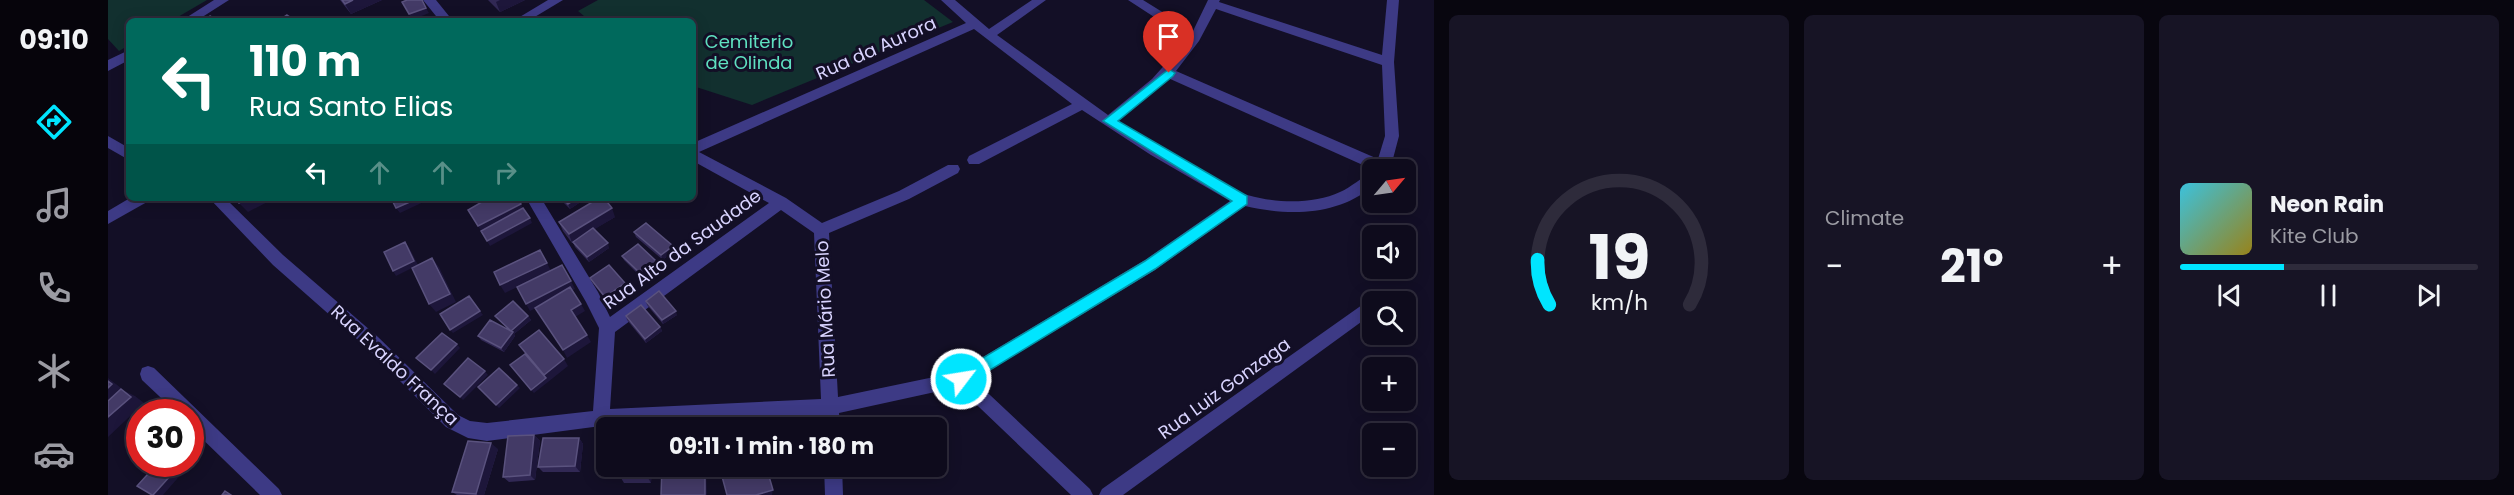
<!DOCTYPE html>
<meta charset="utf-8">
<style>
:root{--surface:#0e0b1c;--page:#171425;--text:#f1f3f6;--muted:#9b9ba3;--line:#2e2b3b;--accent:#00e5ff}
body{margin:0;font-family:Poppins,sans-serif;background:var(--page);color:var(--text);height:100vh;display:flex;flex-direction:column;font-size:22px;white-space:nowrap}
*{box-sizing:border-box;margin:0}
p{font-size:20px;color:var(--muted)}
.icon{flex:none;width:33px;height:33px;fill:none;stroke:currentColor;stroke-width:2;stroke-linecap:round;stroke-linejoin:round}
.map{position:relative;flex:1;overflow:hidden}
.drawer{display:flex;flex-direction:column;gap:15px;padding:15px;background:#08060f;width:1080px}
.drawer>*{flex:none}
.hud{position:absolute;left:18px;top:18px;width:570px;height:183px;border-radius:9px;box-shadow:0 3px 15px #0003,0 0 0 2px var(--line);background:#00695c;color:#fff;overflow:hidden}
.needle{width:39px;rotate:61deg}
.buttons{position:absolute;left:1254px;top:159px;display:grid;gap:12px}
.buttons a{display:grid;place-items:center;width:54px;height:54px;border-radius:9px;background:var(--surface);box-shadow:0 3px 15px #0003,0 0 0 2px var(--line);font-size:30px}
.speed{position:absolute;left:18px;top:399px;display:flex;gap:12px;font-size:30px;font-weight:700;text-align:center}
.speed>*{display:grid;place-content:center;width:78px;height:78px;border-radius:50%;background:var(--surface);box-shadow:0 3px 15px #0003,0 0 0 2px var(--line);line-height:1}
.speed .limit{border:9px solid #d22;background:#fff;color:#111}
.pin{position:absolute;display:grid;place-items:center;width:51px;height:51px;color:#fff;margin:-62px -26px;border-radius:50% 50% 50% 0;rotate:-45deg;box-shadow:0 0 6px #0007}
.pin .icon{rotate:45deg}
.me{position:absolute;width:66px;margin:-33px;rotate:59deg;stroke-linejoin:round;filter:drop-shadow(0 0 4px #0008)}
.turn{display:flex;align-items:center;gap:21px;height:126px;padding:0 24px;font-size:27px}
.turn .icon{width:78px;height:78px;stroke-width:2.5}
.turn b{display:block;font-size:42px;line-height:51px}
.lanes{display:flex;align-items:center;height:57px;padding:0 24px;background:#0003;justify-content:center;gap:30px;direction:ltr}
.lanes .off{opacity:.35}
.big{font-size:45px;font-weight:700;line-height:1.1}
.drawer .tile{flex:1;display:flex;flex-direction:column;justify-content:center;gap:9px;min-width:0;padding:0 21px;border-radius:9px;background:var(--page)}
.drawer .dial{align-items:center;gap:0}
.dial svg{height:156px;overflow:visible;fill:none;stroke:var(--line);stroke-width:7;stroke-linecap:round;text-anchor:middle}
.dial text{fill:var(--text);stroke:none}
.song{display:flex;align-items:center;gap:18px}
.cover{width:72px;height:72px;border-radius:9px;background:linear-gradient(135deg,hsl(190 70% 55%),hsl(50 70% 35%))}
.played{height:6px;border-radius:3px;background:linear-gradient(90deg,var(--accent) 35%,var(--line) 35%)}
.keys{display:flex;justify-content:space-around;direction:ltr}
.heat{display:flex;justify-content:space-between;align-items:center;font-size:33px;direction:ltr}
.drawer .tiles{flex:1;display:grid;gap:15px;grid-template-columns:repeat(3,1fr)}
.trip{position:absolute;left:488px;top:417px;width:351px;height:60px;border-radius:9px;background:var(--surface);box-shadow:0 3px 15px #0003,0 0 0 2px var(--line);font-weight:700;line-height:60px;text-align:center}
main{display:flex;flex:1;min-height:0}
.menu{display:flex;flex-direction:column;width:108px;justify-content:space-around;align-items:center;background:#06040b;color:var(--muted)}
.menu .icon{width:42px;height:42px}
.menu .selected{color:var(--accent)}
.menu b{font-size:27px;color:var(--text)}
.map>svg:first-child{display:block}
.green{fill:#12302f}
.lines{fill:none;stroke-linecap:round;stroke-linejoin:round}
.minor{fill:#3d3a85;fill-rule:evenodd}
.wall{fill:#312854}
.shaded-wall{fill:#1d163a}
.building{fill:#433a66;stroke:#5a527e;stroke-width:1.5}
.route{fill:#00e5ff;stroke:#0095a6;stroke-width:1.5}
.labels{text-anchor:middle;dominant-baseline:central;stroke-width:6;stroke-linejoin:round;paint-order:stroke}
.park-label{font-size:18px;fill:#5fe0c0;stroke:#130f26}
.street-label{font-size:18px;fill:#d9d4ff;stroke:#130f26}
</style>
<main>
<nav class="menu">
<b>09:10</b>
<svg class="icon selected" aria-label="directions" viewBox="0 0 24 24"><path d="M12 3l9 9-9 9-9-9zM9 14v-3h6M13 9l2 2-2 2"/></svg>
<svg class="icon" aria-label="music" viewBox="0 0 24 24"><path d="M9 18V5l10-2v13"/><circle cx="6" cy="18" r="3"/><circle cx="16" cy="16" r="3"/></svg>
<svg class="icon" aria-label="phone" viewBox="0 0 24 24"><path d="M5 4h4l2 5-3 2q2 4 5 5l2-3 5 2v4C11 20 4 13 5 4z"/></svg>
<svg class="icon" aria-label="climate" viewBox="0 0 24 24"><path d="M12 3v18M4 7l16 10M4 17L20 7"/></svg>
<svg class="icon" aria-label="car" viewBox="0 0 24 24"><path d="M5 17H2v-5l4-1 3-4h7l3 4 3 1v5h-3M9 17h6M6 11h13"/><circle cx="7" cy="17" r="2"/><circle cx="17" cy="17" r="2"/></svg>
</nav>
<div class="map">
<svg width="1326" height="495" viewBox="0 0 1326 495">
<rect width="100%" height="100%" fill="#130f26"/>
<path class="green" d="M0,0H99L63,21H21V45L11,51L0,39Z
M490,0H816L845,22L644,105L585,86V21H482L470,11Z"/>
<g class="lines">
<path class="minor" d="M106,0H121L88,21H73Z
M315,0H328L345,21H332Z
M440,0H455L420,21H405Z
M833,0H847L881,29L924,0H938L889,35L1000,115L1044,79L1080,39L1020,0H1035L1085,31L1100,0H1112L1111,2L1274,55L1279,0H1291L1286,62L1291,136L1282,170H1266L1060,78L1010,121L1119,187C1151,203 1200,207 1232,192C1244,187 1253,177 1264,173V187C1228,216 1181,216 1137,206L1047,270L866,380L982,489L985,495H963L850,387L731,413L732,428H714V416L493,426L379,441L360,438L338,427L258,347L165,265L101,198H117L175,255L270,337L350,415L362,421L379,423L485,411L491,328L478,302L418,198H433L490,292L502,317L661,203L585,161V143L858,23ZM1108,9L1274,65L1277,136L1270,159L1068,71L1091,41ZM866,29L964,104L861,156L859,160L861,164H871L974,110L1043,155L1122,201L1037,260L850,372L730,397L721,233L801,199L850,173L852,169L850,165H840L791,191L714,223L678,198L591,152ZM673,210L706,233L713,399L502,409L507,332Z
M21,50V60L0,71V60Z
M0,136L21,148V160L0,148Z
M22,198H41L39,202L0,224V211Z
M1254,305L1260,307L1262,312L1260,317L1015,495H991L994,489Z
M40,366L46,368L171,489L174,495H152L82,427V412H68L34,380L32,374L34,368Z
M716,466H734L735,495H717Z"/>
</g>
<path class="wall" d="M232,0H274L243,14Z
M380,0H417L392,12Z
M451,198H472L474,201L462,209Z
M507,217L486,229L501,248L481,262L467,247L465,242L464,243L455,231L451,222Z
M526,232L565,246L566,250L555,260L528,237Z
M514,256L549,265L533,277L516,260Z
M482,278L518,287L499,301L484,282Z
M538,301L569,315L555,324L539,305Z
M387,316H420L423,320L406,334L407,336L396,352L373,340L370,336L400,329Z
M518,316L552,327L554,331L538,343L519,320Z
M426,435L432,441L427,480L401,482L395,477Z
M471,438L475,444L472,472H435L430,467Z
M390,449L376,495H349L344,492Z
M544,466L543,483H516L513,478Z"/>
<path class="shaded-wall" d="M245,0H274L243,14L237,4Z
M392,0H417L392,12L388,2Z
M318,8L321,13L304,20L301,14Z
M140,198H167L140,212L131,203Z
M311,198H324L292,213L288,208Z
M469,198H472L474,201L462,209L460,204Z
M413,204L417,213L376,235L370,226Z
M504,208L507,217L464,243L461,234Z
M422,218L424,223L382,246L379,241Z
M297,242L301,247L310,265L288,276L285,271Z
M500,243L501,248L481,262L479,257Z
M565,246L566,250L555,260L553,255Z
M324,258L331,267L348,302L328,312L321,304Z
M548,261L549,265L533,277L532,273Z
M439,263L443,271L397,293L392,285Z
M463,281L467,289L422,311L418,304Z
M517,283L518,287L499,301L497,297Z
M361,296L375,315L345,333L342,330Z
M473,304L477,311L467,317L463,310Z
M568,311L569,315L555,324L554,320Z
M420,316L423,320L406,334L407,336L396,352L393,348L403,331Z
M552,327L554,331L538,343L537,339Z
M479,335L483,342L459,358L455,350Z
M349,344L352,348L327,374L323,370Z
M456,359L460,366L440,382L436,375Z
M377,371L380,375L355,400L352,397Z
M0,378L17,391L27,396L36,403L0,437Z
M438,378L440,382L426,393L423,390Z
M409,385L412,388L391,408L388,405Z
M426,435L432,441L427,480L422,475Z
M471,438L475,444L472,472L467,466Z
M383,443L390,449L376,495H370L368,494Z
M73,464H82L55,495H45Z
M541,466H544L543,483L540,478Z
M597,466L598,470L599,495H597Z
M665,490L664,495H648Z"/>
<path class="building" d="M234,0H245L237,4Z
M299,0H314L318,8L301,14L294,2Z
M179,15L188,21H170Z
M102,16L110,21H93Z
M128,198H140L131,203Z
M283,198H311L288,208Z
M372,198H409L413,204L370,226L360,210L374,202Z
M454,198H469L460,204Z
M491,198H496L504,208L461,234L451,222Z
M415,208L422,218L379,241L373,231Z
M538,223L565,246L553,255L526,232Z
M485,228L500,243L479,257L465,242Z
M297,242L306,261L285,271L276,252Z
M530,244L548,261L532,273L514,256Z
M432,250L439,263L392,285L386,272Z
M324,258L342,294L321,304L304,268Z
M454,265L463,281L418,304L409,287Z
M501,265L517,283L497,297L482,278Z
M462,287L473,304L463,310L479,335L455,350L427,308Z
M551,291L568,311L554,320L538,301Z
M361,296L372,311L342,330L332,314Z
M405,301L420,316L403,331L405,332L393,348L370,336L382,320L403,331L387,316Z
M533,305L552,327L537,339L518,316Z
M431,330L456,359L436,375L411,345Z
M334,333L349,344L323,370L308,358Z
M417,354L438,378L423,390L402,365Z
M360,358L377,371L352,397L336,384Z
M391,368L409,385L388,405L370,387Z
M0,381L4,384L0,388Z
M13,389L23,397L0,417V401Z
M598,420V428H553V422Z
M426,435L422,475L395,477L400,436Z
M435,438H471L467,466L430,467Z
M360,441L383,443L368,494L344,492Z
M49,464H73L45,495H44L29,486Z
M514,466H541L540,478H513Z
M570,466H597V495H553L554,467Z
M621,466H658L665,490L648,495H619L612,469Z
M117,491L123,495H114Z"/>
<path class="route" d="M1061,69L1067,73L1065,76L1010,121L1139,196V204L1047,269L859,384L853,386L848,384L846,379L848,374L1037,261L1124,201L995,121Z"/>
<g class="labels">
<g class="park-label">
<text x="641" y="41">Cemiterio<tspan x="641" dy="21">de Olinda</tspan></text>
</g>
<g class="street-label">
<text transform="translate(768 48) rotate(-24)">Rua da Aurora</text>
<text transform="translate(574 249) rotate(-36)">Rua Alto da Saudade</text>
<text transform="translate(717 309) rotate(-93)">Rua Mário Melo</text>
<text transform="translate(287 365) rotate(43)">Rua Evaldo França</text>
<text transform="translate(1116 388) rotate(-36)">Rua Luiz Gonzaga</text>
</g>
</g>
</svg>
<div class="buttons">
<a><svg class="needle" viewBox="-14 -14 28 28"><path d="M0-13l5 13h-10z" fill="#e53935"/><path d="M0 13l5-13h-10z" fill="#9b9ba3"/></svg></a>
<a><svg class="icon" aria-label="sound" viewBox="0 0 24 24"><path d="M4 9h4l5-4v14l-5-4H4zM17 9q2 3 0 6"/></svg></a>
<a><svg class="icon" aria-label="search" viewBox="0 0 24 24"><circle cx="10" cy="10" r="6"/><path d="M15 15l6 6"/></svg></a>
<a>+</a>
<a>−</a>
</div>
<div class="speed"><div class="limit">30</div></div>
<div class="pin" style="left:1061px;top:73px;background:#d93025"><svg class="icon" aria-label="arrive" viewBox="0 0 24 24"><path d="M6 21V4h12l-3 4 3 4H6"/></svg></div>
<svg class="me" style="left:853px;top:379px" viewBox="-20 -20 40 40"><circle r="17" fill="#00e5ff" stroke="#fff" stroke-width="3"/><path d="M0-11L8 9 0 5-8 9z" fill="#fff"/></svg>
<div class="trip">09:11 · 1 min · 180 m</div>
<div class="hud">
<div class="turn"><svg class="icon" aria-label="left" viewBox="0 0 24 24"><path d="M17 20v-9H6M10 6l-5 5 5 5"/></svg><div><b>110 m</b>Rua Santo Elias</div></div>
<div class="lanes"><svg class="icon" aria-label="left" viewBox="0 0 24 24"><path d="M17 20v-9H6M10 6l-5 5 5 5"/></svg><svg class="icon off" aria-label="ahead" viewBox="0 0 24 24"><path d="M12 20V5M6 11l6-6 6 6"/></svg><svg class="icon off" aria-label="ahead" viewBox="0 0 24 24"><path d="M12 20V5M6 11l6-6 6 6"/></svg><svg class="icon off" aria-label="right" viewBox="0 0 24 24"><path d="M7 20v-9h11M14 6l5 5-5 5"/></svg></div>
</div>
</div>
<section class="drawer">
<div class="tiles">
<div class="tile dial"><svg viewBox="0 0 100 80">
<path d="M14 69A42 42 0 1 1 86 69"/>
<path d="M14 69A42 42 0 0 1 8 46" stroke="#00e5ff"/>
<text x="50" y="56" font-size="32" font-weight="700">19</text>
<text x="50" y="72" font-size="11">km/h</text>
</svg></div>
<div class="tile"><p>Climate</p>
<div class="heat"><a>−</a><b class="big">21°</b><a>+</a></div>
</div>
<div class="tile">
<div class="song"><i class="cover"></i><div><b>Neon Rain</b><p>Kite Club</p></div></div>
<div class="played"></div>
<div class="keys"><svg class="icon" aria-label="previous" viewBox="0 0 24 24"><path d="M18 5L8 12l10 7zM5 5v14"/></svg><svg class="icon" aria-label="pause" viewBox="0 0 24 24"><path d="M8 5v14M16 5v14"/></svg><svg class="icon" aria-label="next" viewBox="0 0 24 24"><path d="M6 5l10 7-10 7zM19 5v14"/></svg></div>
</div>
</div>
</section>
</main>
